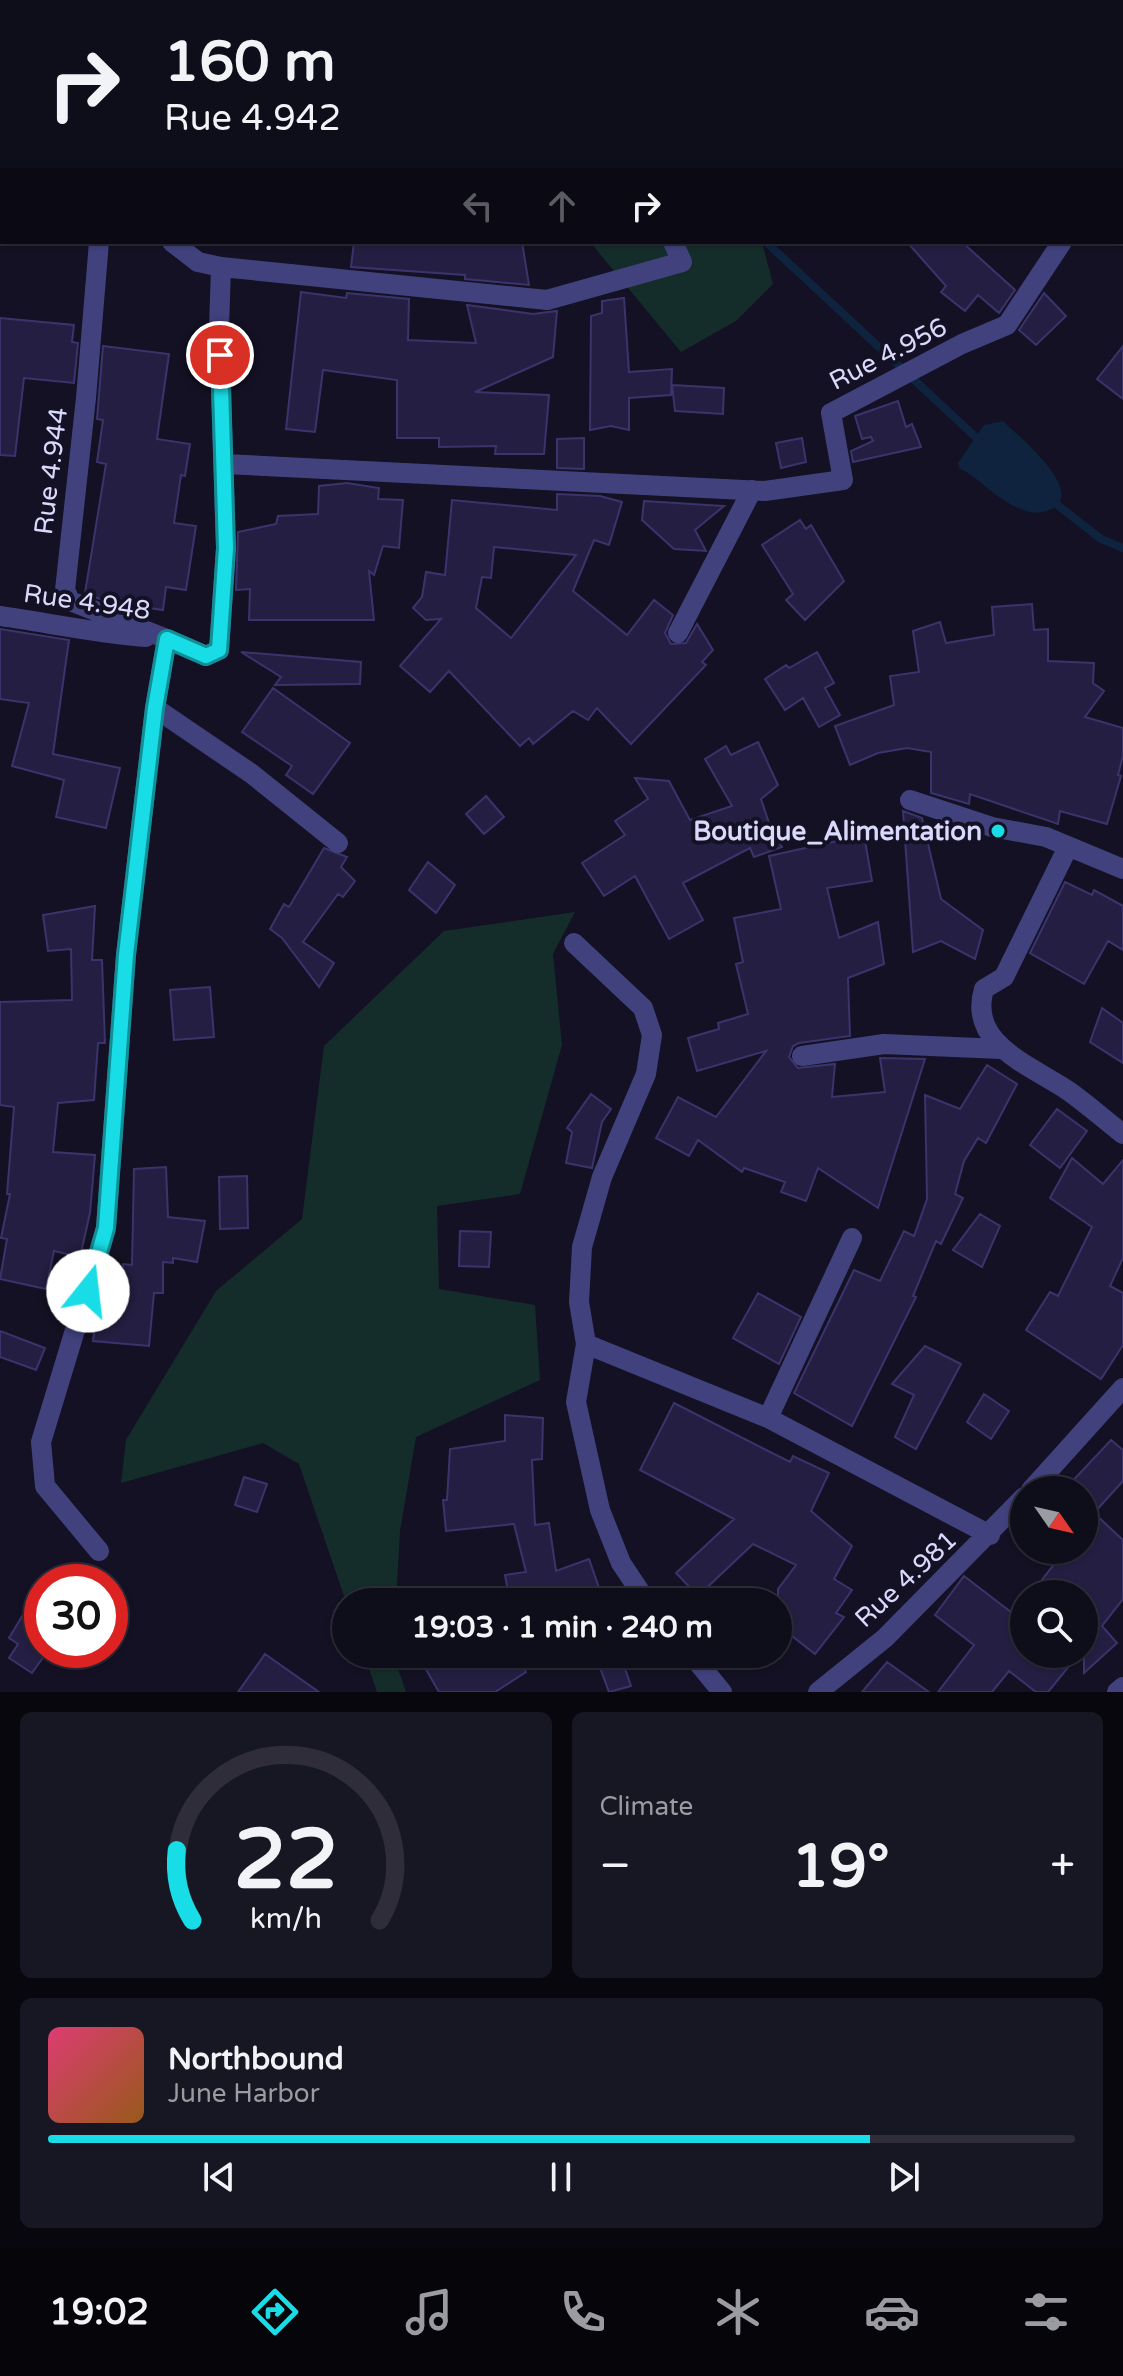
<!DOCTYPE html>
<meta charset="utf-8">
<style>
:root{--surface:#0e0d1a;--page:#171623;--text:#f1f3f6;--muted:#9b9ca2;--line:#2e2d39;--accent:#19dde6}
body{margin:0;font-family:"Varela Round",sans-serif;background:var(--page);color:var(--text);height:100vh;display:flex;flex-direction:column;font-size:30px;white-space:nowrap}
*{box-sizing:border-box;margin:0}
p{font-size:26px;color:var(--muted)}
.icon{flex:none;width:44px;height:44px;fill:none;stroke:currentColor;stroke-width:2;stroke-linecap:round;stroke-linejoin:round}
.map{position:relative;height:1692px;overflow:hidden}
.panel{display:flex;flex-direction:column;gap:20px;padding:20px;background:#08070e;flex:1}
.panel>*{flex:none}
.banner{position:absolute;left:0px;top:0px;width:1124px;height:244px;box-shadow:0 2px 6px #0004,0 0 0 2px var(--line);background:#0e0d1a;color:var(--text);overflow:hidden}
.needle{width:52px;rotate:124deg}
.buttons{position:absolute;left:1010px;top:1476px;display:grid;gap:16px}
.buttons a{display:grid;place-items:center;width:88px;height:88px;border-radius:50%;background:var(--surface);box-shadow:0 2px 6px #0004,0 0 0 2px var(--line);font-size:40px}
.speed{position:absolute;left:24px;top:1564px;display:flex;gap:16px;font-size:40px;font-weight:700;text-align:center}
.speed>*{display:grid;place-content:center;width:104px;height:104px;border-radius:50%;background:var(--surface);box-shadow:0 2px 6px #0004,0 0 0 2px var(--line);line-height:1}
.speed .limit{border:12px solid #d22;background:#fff;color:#111}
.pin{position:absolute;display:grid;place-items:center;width:68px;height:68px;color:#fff;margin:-34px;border:4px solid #fff;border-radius:50%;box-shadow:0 2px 8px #0007}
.me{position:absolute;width:88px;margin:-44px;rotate:16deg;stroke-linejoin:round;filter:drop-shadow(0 0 6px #0008)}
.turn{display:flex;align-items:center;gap:28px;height:168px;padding:0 32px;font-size:36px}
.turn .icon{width:104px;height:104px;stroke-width:2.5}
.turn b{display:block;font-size:56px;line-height:68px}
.lanes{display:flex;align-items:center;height:76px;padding:0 32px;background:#0003;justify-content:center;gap:40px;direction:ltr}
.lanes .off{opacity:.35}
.big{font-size:60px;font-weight:800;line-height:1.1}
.panel .tile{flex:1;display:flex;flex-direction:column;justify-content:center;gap:12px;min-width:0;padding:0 28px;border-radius:12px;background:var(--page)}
.panel .dial{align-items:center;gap:0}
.dial svg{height:208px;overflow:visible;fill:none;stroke:var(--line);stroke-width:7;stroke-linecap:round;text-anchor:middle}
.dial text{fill:var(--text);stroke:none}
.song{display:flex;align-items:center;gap:24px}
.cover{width:96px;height:96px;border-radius:12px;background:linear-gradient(135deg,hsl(340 70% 55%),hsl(30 70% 35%))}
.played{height:8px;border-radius:4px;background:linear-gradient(90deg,var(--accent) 80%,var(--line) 80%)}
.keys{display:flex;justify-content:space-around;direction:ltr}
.heat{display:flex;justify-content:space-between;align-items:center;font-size:44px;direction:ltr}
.panel .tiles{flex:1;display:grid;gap:20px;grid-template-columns:1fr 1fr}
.tile:last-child{grid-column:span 2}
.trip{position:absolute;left:332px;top:1588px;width:460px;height:80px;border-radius:40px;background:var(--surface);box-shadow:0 2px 6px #0004,0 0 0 2px var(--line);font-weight:800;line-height:80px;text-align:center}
.tab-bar{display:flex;height:128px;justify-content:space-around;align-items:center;background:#06050a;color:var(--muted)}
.tab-bar .icon{width:56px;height:56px}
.tab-bar .selected{color:var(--accent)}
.tab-bar b{font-size:36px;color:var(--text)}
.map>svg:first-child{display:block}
.green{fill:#152d2a}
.water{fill:#0f233e}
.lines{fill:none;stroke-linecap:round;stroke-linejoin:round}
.stream{stroke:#0f233e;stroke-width:8}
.building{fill:#241f42;stroke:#3b346c;stroke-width:2;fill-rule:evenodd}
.street{stroke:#41427d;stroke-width:20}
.route-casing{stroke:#109096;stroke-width:20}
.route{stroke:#19dde6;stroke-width:14}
.poi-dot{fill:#19dde6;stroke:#131123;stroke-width:3}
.labels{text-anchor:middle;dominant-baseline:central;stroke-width:8;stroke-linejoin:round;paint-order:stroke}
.street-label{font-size:26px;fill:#dad8fb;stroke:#131123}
.poi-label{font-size:26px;font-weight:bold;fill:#dad8fb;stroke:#131123;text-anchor:end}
</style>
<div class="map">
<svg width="1123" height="1692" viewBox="0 0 1123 1692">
<rect width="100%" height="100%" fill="#131123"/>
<path class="green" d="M389,0H694V2H391Z
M590,242H762L773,284L736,321L681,352Z
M575,912L553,954L562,1045L520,1194L437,1206L439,1289L535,1305L540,1380L416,1437L400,1531L396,1602H346L299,1464L263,1443L121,1483L126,1440L216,1291L302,1219L324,1046L444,931Z
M364,1654H393L406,1692H377Z"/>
<path class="water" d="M1003,421C1017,435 1082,487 1055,507C1046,513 1035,514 1026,511C994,500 985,481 959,468L958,463L984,425Z"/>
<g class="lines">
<path class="stream" d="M666,0L667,2
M766,242L982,443
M1051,500L1101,539L1123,548"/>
</g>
<path class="building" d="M354,242H522L529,285L465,279V275L351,267Z
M907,242H962L1015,290L999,313L978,295L965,311L941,292L946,286Z
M301,292L346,298L347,293L409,299L408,340L476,343L467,305L533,314L557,311L553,357L475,392L549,395L544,454H495L496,446L439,447V438H397V380L323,370L315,432L286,429Z
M1044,293L1066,316L1036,345L1019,330Z
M624,298L629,372L672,369L671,395L629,398V430L611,426L590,430L591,316L602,313V301Z
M0,318L74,325L72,342L78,343L74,383L24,378L15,456L0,455Z
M103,346L169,354L157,439L190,444L185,476L181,475L174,523L196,526L186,590L166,587L163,610L107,602L85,593L106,464L97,462L103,420L97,419Z
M1123,346V399L1097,379Z
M672,385L724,388L723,414L675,411Z
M898,401L906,427L912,424L921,447L853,462L851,451L873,441L871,437L862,439L855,416Z
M584,438V469L557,468V439Z
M802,438L806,462L781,468L776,443Z
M347,483L379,488L378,499L403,500L399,548L383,546L374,575L369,571L374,620H249L250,589L236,590L238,532L276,524L278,516L318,514L319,486Z
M557,494L600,496L622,502L609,545L594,540L573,591L627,635L654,600L673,615L665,633L671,644L686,643L697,624L713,650L702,662L706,665L631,744L597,708L588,720L573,711L533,744L529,738L520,746L449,671L430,692L400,666L441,619L426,620L413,608L422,597L426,572L445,575L452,500L557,510ZM494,547L576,555L511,638L476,608L482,577L491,578Z
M644,501L724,506L695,530L706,551L674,549L642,520Z
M800,520L806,529L811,525L844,581L805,620L786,600L793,594L762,545Z
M1032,604L1034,630L1048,629V661L1094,663L1093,683L1104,691L1085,717L1123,728V756L1118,775L1121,776L1107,824L1060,811L1058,824L970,794L969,804L931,793V752L907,748L878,753L850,765L835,726L894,705L890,676L919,672L913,631L940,622L946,643L994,635L992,607Z
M0,629L69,640L53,754L120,768L106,828L56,817L64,780L12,766L29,703L0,699Z
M241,652L361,662L360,684L275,685L281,677Z
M817,652L834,683L825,688L840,715L819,727L803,698L785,710L765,679L786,665L789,668Z
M273,688L350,743L313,794L286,775L292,766L242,732Z
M758,742L778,785L761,799L771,829L782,847L754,857L750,848L683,883L703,920L669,939L635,876L604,896L582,863L625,835L615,821L648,799L635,778L669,781L690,820L732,806L705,759L726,746L731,755Z
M486,796L504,817L484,834L466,814Z
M903,811L922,818L941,899L983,930L975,959L941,941L913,952Z
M864,835L872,881L827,888L839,938L878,922L884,964L848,978L850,1036L799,1043L793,1046L789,1057L798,1068L835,1064L832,1097L885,1092L880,1058L925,1059L878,1208L818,1168L806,1201L781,1192L785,1182L744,1168L742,1172L698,1140L689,1156L656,1138L678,1097L716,1117L766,1051L697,1071L688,1038L719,1029L718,1023L748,1014L736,964L743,962L734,918L781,909L769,856Z
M324,848L347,857L341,867L355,881L343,897L338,894L303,942L334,963L319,987L282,938L270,929L284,904L289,907Z
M428,862L455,885L436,913L409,890Z
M1065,882L1092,895L1094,890L1123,906V950L1108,941L1084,984L1030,953Z
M95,906L92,960H102L105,1043H98L94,1100L58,1103L53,1152L95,1155L90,1213L80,1257L54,1251L46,1289L0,1279L7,1239L1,1238L10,1194H7L14,1107L0,1105V1002L72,1000L71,949L48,951L43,915Z
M210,987L214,1037L174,1040L170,990Z
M1102,1008L1123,1023V1063L1090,1042Z
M987,1065L1017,1084L986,1143L978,1138L964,1161L955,1194L963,1198L941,1244L936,1241L913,1296L916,1297L852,1426L794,1393L854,1270L880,1281L904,1231L914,1236L927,1199L925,1095L960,1109Z
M591,1094L611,1109L602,1122L592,1168L566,1163L572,1132L567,1128Z
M1057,1109L1087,1131L1060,1168L1030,1145Z
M1072,1158L1103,1184L1123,1160V1258L1110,1286L1123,1293V1345L1101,1379L1026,1330L1050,1292L1058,1296L1092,1227L1050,1198Z
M166,1167L168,1217L205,1221L197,1262L173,1258V1263L163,1262V1293H154L149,1346L93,1341L99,1295L122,1297L123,1264L132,1265L134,1169Z
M247,1176L248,1228L220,1229L219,1177Z
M980,1214L1000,1226L982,1267L953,1250Z
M460,1231L491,1232L489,1267L459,1266Z
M758,1293L801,1317L779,1364L733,1338Z
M0,1331L45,1348L36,1370L0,1357Z
M925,1346L961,1364L916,1449L895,1437L914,1395L892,1384Z
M984,1394L1009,1411L991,1439L967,1422Z
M674,1403L790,1462L793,1456L829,1473L811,1511L852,1546L834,1579L852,1590L836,1613L844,1617L815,1654L778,1625V1589L796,1565L753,1544L698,1596L676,1573L734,1519L640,1470Z
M505,1415L543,1418L542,1459L532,1460L535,1525L549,1523L556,1571L589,1559L604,1602H510L505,1575L526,1572L514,1524L446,1531L443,1500H447L450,1449L505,1441Z
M1111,1440L1123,1450V1481L1084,1524V1490H1064Z
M244,1477L267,1484L257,1512L235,1505Z
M1094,1513L1123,1540V1599L1102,1626L1117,1643L1084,1673V1594H1031L1065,1550H1084V1526Z
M964,1576L1024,1622V1654H1079L1048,1692H1036L1009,1671L992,1692H938L974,1645L935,1615Z
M42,1583V1659L32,1673L9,1658L18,1644L9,1638Z
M265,1654L319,1692H238Z
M417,1654H447L454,1667L486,1654H518L526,1672L495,1692H439Z
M595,1654H620L631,1686L609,1692Z
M887,1662L929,1692H862Z"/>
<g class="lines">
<path class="street" d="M547,0L548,2
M1122,151L1123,149
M0,159L2,161
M99,242L86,398L65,590L70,601L167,639
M221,267L547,300L682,262L673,242
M224,464L765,491L843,480L831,413L962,344L1007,325L1062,242
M0,616C49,623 96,633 146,637
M678,633L752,490
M155,708L252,774L338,843
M910,800L992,827L1046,837L1123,869
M1068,847L1004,977L984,989C967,1045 1033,1066 1070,1092C1088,1105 1105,1120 1123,1134
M574,943L643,1008L652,1035L646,1074L602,1177L582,1247L579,1302L586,1344L576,1402L600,1510L621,1563L647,1602
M802,1056L884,1044L1001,1049
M586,1344L768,1418L990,1535
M768,1418L852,1238
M1031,1490L1123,1388
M99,1551L45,1486L41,1442L106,1228L126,955L155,708L167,639L206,656L219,650L226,548L219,328L221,267L198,262L172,242
M691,1654L722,1692
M818,1692L885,1638L1024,1497
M1117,1692L1123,1687"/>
</g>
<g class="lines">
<g class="route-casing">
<path id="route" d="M88,1291L106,1228L126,955L155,708L167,639L206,656L219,650L226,548L220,355"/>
</g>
<use href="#route" class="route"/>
</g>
<circle class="poi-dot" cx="998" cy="831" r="8"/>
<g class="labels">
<g class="street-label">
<text transform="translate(888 354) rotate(-27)">Rue 4.956</text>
<text transform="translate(51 471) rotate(-83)">Rue 4.944</text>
<text transform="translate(87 602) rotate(8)">Rue 4.948</text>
<text transform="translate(906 1579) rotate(-43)">Rue 4.981</text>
</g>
<g class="poi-label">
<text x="982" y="831">Boutique_Alimentation</text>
</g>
</g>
</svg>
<div class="buttons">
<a><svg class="needle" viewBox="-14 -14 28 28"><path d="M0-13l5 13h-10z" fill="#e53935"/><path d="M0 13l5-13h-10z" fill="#9b9ca2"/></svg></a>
<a><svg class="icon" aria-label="search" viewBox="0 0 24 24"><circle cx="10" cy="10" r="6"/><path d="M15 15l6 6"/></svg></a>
</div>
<div class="speed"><div class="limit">30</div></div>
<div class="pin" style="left:220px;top:355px;background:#d93025"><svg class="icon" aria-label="arrive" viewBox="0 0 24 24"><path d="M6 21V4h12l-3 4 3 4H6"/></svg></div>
<svg class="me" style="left:88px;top:1291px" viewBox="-20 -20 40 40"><circle r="19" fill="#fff"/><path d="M0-13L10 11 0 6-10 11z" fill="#19dde6"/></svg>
<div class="trip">19:03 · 1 min · 240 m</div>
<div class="banner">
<div class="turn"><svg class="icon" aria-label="right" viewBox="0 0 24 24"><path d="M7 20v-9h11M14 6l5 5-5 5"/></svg><div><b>160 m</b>Rue 4.942</div></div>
<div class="lanes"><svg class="icon off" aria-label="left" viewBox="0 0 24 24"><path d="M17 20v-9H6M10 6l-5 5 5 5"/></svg><svg class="icon off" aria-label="ahead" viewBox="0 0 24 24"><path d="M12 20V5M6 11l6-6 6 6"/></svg><svg class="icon" aria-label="right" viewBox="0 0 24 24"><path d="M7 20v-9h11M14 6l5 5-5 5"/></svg></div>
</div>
</div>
<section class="panel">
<div class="tiles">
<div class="tile dial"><svg viewBox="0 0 100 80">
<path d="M14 69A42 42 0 1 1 86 69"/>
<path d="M14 69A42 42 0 0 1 8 42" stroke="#19dde6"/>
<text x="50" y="56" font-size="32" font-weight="700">22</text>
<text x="50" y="72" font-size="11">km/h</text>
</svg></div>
<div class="tile"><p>Climate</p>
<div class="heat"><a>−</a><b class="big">19°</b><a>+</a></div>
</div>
<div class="tile">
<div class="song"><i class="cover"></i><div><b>Northbound</b><p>June Harbor</p></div></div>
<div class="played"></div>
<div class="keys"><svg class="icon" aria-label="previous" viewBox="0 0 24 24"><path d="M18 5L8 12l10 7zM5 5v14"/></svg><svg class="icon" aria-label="pause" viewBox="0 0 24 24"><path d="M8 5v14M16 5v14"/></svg><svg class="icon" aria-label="next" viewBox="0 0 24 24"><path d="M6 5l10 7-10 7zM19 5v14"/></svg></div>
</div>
</div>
</section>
<nav class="tab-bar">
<b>19:02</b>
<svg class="icon selected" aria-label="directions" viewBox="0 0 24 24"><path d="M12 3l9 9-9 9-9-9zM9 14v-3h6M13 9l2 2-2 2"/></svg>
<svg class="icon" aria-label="music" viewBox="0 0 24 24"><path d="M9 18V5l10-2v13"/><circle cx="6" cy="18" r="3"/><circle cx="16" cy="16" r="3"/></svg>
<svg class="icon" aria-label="phone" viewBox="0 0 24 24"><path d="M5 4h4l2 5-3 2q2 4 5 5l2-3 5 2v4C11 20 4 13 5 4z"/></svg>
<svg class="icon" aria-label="climate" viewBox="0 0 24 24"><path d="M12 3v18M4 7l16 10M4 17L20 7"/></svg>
<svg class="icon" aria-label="car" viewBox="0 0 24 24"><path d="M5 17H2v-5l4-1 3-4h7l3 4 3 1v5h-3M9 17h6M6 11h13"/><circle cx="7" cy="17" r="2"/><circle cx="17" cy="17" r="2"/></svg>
<svg class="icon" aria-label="filters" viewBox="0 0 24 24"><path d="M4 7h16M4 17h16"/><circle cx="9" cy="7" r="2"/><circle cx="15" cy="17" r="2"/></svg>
</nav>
